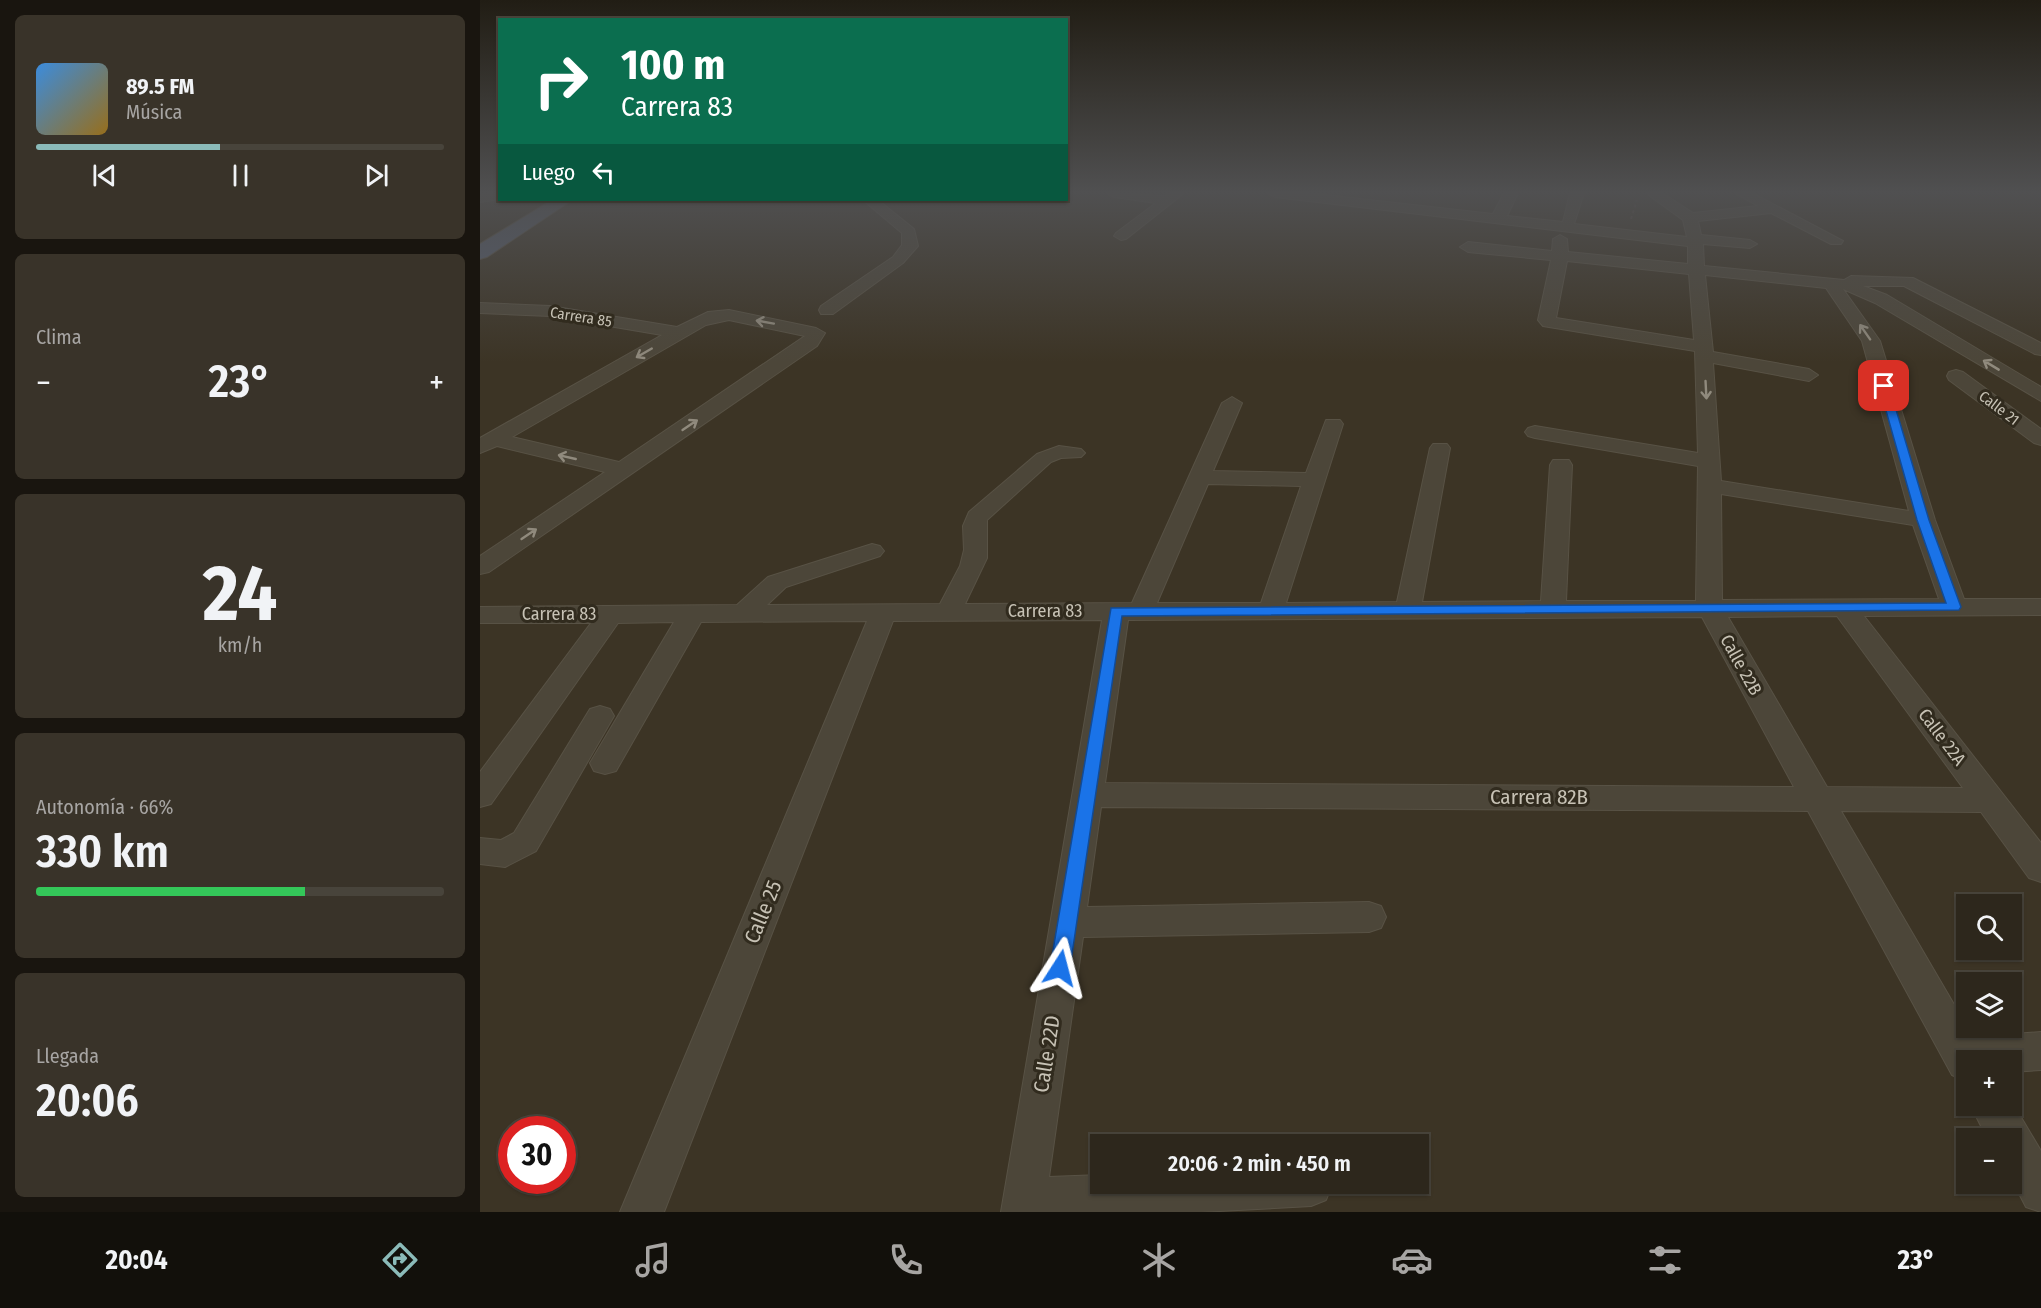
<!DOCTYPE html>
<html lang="es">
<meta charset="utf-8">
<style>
:root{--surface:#2d271c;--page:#393329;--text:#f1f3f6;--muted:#a7a5a3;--line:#48443b;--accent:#8bbbb9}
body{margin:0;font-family:"Fira Sans Condensed",sans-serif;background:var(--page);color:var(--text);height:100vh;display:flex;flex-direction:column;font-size:22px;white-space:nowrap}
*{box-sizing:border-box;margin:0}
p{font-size:20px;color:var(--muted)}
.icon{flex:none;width:33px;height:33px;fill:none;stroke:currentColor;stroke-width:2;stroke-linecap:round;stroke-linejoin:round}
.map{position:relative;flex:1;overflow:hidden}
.panel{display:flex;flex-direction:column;gap:15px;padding:15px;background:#19150f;width:480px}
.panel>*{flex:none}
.guide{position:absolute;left:18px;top:18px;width:570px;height:183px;border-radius:0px;box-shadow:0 2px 4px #0004,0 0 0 2px var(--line);background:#0b6e4f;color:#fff;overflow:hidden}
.fabs{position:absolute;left:1476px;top:894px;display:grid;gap:12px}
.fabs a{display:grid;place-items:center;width:66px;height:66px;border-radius:0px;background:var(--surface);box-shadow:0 2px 4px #0004,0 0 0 2px var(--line);font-size:30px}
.speed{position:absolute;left:18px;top:1116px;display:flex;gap:12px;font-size:30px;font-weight:700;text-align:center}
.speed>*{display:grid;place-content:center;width:78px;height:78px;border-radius:50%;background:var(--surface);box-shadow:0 2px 4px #0004,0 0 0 2px var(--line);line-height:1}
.speed .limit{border:9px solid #d22;background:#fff;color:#111}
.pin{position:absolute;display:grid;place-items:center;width:51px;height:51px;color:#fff;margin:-26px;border-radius:12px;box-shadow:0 3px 9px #0006}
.me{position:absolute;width:66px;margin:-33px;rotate:9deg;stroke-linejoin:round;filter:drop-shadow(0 0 4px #0008)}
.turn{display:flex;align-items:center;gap:21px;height:126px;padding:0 24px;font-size:27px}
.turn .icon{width:78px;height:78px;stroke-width:2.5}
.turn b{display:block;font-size:42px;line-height:51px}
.then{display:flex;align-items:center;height:57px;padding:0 24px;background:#0003;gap:12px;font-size:22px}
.big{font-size:45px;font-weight:600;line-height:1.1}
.panel .card{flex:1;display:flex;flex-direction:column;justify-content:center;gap:9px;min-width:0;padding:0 21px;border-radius:9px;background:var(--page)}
.panel .dial{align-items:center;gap:0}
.dial b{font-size:78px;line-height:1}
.song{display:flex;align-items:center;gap:18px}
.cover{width:72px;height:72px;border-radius:9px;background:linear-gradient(135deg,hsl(210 70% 55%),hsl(40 70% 35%))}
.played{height:6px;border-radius:3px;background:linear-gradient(90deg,var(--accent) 45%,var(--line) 45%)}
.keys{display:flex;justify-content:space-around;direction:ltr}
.heat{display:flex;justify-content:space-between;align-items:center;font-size:33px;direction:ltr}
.charge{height:9px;border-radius:4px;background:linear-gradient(90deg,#34c759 66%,var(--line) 0)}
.trip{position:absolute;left:610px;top:1134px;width:339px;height:60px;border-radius:0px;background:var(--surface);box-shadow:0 2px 4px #0004,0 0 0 2px var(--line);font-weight:600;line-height:60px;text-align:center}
.tab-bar{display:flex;height:96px;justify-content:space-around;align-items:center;background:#12100b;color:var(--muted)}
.tab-bar .icon{width:42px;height:42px}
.tab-bar .current{color:var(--accent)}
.tab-bar b{font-size:27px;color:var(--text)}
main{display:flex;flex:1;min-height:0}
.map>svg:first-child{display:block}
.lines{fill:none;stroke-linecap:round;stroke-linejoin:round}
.minor-casing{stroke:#585245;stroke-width:2}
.highway-casing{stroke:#575144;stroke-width:2}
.path{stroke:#554440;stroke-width:2;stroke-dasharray:3 3;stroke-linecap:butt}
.minor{fill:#4c4639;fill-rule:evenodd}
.highway{fill:#565f72;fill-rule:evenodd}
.oneway{stroke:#908a7d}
.route{fill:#1a73e8;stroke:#114b97;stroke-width:1.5}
.labels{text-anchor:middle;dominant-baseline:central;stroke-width:6;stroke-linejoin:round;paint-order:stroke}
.far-street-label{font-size:15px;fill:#c7c2b5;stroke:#312b1e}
.street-label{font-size:18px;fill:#c7c2b5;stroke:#312b1e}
.near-street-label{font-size:21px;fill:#c7c2b5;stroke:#312b1e}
</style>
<main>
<section class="panel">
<div class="card">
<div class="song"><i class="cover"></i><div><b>89.5 FM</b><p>Música</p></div></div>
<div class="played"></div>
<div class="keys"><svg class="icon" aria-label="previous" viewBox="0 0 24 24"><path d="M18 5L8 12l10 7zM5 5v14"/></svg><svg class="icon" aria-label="pause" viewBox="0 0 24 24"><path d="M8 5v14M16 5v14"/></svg><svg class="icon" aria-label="next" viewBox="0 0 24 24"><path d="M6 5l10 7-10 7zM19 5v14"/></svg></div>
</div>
<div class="card"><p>Clima</p>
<div class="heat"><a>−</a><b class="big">23°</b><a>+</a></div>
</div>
<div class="card dial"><b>24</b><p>km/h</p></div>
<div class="card"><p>Autonomía · 66%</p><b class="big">330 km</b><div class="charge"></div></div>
<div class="card"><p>Llegada</p><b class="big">20:06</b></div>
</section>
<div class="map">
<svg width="1561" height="1212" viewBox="0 0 1561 1212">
<rect width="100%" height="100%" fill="#3c3425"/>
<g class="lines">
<g class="minor-casing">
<path id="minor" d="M20,193V199L0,202V194Z
M627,193L685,196L689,193H704L646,239L641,240L634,236L636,233L676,203L634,197Z
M788,193H827L1013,214L1024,193H1038L1027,216L1083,222L1090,193H1104L1094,224L1207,237L1203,220L1166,193H1182L1213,213L1278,206L1255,193H1272L1363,241L1361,244H1351L1291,213L1218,221L1221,235L1270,240L1277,244L1270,248L1223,244L1224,266L1364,280L1371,276L1433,278L1561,343V355L1555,354L1424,286H1383L1407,295L1561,387V401L1395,303L1363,289L1400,341L1455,520L1484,599H1561V615L1384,616L1561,843V882L1549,878L1501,812L1361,811L1493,1037L1561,1032V1070L1532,1072V1060H1486V1081L1472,1075L1328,811L621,807L607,907L889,902L901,906L906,917L901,928L889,932L603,937L569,1177L621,1175V1184L852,1185L846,1200L831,1206L721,1212H521L622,620L413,621L184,1212H140L387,621L221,622L136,771L125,774L114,771L110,763L194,622L138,623L11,804L0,807V772L111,623H0V607L257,605L288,577L392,544L400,546L404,551L400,556L306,587L287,605L460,604L480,566L484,550L483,526L489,512L557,454L579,446L601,449L605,453L601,457L581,458L571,462L507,520V558L485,604L652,603L742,403L752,397L762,403L733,471L826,473L846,420H860L863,424L806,603L917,602L950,448L953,444H967L970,448L942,602L1061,601L1070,465L1073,460H1089L1092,465L1086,601H1216L1218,466L1055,438L1048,436L1045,432L1048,428L1055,426L1218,453L1215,351L1063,326L1058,320L1071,260L988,252L980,247L988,242L1072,251L1073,239L1080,235L1087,239L1088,252L1208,264V246L795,197ZM1087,261L1209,274L1214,340L1076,318ZM1225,275L1346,288L1382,341L1429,511L1241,481L1233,363L1329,381L1338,375L1329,369L1233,352ZM728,484L821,486L781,603H677ZM1241,494L1433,525L1459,599L1242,600ZM1357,616L1483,788L1347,787L1248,617ZM1222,617L1314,787L625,783L648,620Z
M383,200H398L434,229L438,246L423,263L353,314H341L339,310L341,306L413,257L422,245V233Z
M0,303L70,306L197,327L228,312L249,310L336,328L345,333L337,346L9,572L0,574V556L125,472L17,446L0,453V438L182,335L70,316L0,313ZM249,320L325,336L139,462L32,437L226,325Z
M1476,370L1483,372L1561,429V445L1554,443L1469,380L1467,376L1469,372Z
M120,706L130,709L134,716L56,851L25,867L0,864V838L21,840L34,833L110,709Z
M1532,1102L1561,1151V1212L1546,1207L1532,1180V1138H1507L1491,1106H1532Z"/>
</g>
<g class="highway-casing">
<path id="highway" d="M72,200H92L7,257L0,259V244Z"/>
</g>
<path class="path" d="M1151,219L1157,200"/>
<use href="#minor" class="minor"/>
<use href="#highway" class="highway"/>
</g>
<defs><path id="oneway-shaft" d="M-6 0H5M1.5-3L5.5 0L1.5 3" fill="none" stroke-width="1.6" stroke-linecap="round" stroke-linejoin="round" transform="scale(1.5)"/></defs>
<g class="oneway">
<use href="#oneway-shaft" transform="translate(285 322) rotate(-170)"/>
<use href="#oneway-shaft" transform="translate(1385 332) rotate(-125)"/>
<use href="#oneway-shaft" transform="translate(164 353) rotate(150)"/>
<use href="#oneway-shaft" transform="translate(1511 365) rotate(-149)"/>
<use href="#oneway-shaft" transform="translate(1226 390) rotate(87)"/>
<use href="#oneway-shaft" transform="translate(210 425) rotate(-34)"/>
<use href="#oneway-shaft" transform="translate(87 457) rotate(-167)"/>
<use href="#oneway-shaft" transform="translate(49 534) rotate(-34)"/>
</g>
<linearGradient id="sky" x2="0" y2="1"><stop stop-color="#211d14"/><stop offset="0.53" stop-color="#505051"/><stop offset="1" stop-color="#505051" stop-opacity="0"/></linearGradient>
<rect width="1561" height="362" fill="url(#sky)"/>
<path class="route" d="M1404,383L1409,386L1449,520L1481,607L1479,610L642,616L590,968L587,974L580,977L573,974L570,968L631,608L1466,603L1437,520L1399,386Z"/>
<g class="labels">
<g class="far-street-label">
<text transform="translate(101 317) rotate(9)">Carrera 85</text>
<text transform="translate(1519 408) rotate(37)">Calle 21</text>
</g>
<g class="street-label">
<text x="565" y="611">Carrera 83</text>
<text x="79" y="614">Carrera 83</text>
<text transform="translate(1261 665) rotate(61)">Calle 22B</text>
<text transform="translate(1462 737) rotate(53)">Calle 22A</text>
</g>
<g class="near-street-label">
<text x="1059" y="797">Carrera 82B</text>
<text transform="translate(283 912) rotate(-68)">Calle 25</text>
<text transform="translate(567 1054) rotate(-81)">Calle 22D</text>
</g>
</g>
</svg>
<div class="fabs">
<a><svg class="icon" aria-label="search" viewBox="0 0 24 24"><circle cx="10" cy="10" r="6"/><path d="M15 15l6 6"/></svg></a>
<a><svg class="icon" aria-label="layers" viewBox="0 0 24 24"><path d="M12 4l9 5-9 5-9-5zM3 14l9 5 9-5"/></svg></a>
<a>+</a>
<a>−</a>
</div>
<div class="speed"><div class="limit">30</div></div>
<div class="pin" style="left:1404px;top:386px;background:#d93025"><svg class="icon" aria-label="arrive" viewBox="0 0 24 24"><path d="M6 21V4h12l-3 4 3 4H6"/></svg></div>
<svg class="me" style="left:580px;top:968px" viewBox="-20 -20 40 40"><path d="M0-17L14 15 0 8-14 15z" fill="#1a73e8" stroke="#fff" stroke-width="4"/></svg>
<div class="trip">20:06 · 2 min · 450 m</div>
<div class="guide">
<div class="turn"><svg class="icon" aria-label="right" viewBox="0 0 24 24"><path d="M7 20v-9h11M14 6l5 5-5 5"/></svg><div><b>100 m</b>Carrera 83</div></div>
<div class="then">Luego<svg class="icon" aria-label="left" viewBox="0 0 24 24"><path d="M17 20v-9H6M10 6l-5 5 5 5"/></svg></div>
</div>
</div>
</main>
<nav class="tab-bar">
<b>20:04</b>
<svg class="icon current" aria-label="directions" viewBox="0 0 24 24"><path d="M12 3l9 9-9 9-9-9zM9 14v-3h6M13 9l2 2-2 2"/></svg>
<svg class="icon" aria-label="music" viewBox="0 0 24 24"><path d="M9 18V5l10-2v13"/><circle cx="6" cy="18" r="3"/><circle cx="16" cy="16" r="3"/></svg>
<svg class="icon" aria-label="phone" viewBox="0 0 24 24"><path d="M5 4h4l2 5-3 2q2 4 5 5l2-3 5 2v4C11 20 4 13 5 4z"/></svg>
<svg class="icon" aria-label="climate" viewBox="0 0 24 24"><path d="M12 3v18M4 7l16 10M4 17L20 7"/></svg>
<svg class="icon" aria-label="car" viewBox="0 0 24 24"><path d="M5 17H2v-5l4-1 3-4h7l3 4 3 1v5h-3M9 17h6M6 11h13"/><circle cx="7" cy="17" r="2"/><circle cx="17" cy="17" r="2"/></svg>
<svg class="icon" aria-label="filters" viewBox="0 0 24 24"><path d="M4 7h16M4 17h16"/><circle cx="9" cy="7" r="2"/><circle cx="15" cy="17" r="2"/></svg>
<b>23°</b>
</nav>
